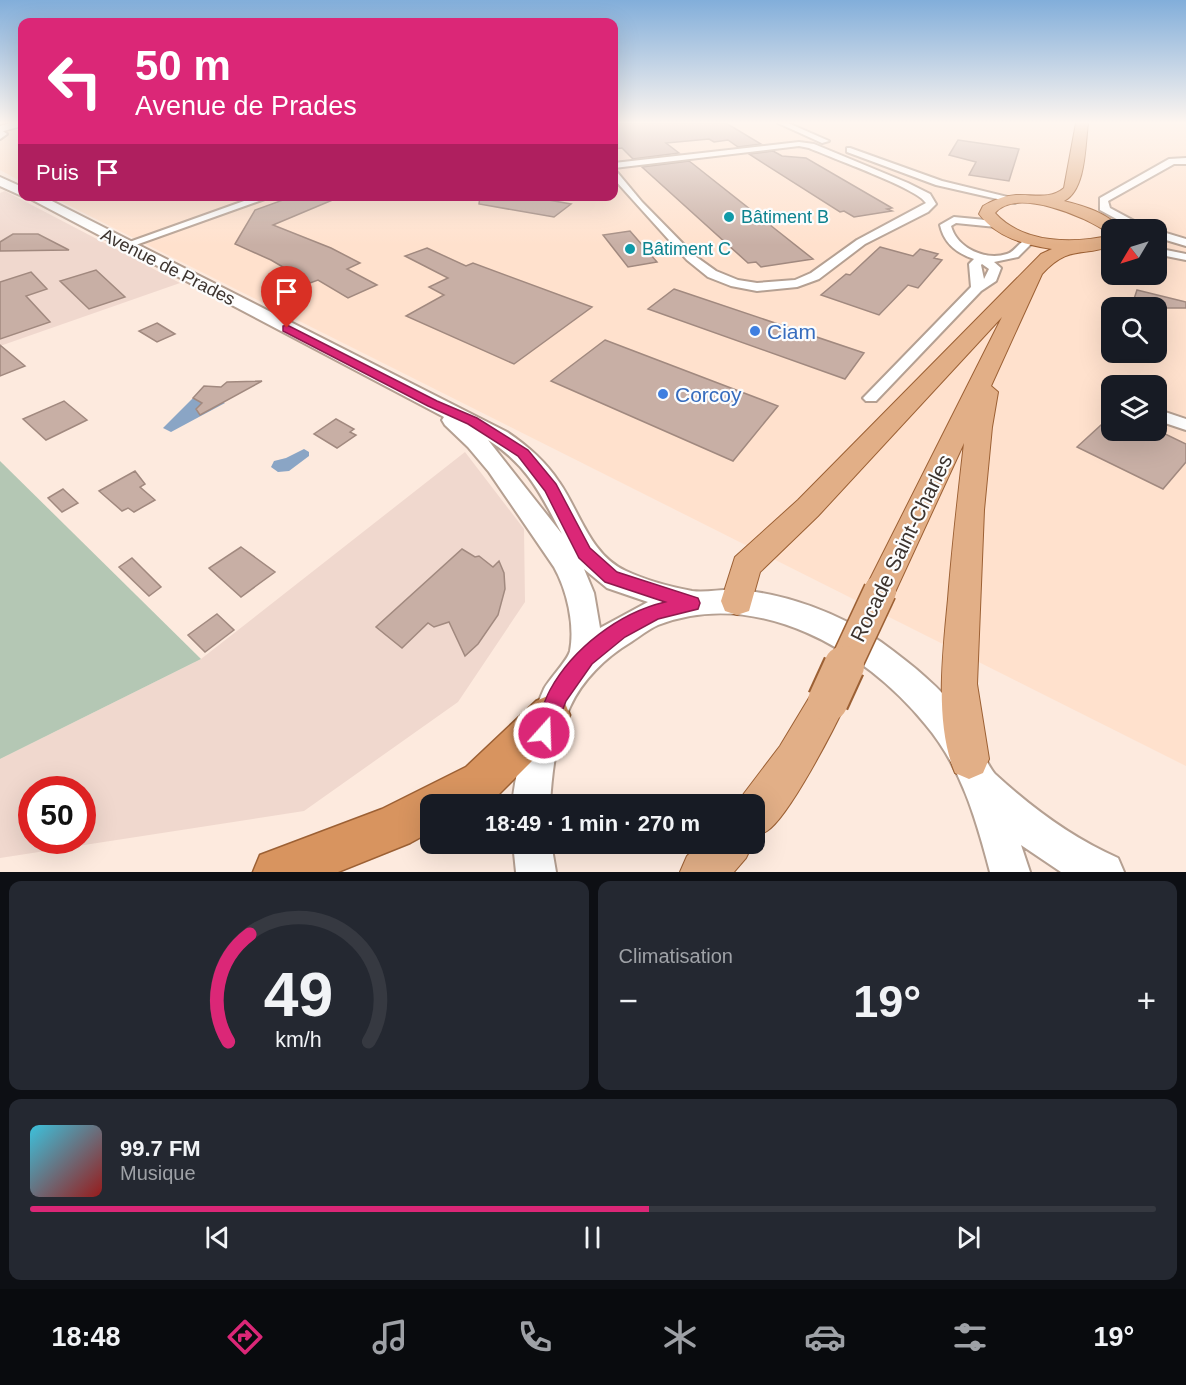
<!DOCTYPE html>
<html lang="fr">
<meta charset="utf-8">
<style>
:root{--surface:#171b24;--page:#242831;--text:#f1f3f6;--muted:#9ea1a6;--line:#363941;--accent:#db2777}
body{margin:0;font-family:Helvetica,sans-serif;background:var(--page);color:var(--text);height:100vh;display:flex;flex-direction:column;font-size:22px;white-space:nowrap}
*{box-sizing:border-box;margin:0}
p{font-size:20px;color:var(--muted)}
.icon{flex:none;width:33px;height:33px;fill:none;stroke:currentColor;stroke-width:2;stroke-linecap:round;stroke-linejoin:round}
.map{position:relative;height:872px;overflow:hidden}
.panel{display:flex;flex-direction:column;gap:9px;padding:9px;background:#0d0f14;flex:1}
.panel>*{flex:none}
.hud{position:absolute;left:18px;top:18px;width:600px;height:183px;border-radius:12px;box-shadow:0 6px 24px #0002;background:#db2777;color:#fff;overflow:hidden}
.needle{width:39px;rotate:232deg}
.buttons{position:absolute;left:1101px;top:219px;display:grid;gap:12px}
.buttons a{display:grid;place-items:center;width:66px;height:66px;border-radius:12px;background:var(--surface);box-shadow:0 6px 24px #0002;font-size:30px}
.speed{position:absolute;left:18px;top:776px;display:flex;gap:12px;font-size:30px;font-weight:700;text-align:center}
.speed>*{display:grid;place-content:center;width:78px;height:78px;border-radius:50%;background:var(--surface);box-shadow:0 6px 24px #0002;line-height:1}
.speed .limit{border:9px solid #d22;background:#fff;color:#111}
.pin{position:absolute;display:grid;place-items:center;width:51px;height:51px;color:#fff;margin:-62px -26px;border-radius:50% 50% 50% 0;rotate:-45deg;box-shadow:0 0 6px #0007}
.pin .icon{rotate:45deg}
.me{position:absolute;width:66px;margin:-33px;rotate:20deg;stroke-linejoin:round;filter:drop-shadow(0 0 4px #0008)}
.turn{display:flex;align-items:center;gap:21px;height:126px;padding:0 18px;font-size:27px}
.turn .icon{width:78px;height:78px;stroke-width:2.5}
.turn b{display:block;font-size:42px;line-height:51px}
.then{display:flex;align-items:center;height:57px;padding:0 18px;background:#0003;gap:12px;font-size:22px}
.big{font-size:45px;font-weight:700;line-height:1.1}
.panel .widget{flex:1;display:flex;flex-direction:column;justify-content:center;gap:9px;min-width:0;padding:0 21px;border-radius:12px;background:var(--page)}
.panel .dial{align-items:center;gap:0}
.dial svg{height:156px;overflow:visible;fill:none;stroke:var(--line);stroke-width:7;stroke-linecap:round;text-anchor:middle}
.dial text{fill:var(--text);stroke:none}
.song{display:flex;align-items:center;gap:18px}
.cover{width:72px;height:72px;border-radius:9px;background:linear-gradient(135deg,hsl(190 70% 55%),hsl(0 70% 35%))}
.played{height:6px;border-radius:3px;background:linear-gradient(90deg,var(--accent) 55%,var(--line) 55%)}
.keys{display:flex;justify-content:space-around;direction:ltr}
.heat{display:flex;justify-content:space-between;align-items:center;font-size:33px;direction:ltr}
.panel .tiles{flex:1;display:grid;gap:9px;grid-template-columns:1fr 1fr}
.widget:last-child{grid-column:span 2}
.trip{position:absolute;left:420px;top:794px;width:345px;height:60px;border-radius:12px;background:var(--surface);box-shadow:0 6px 24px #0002;font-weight:700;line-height:60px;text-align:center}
.tabs{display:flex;height:96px;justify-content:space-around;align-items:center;background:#090b0e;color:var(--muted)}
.tabs .icon{width:42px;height:42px}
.tabs .on{color:var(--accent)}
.tabs b{font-size:27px;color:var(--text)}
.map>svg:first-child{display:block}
.commercial{fill:#f0d8ce;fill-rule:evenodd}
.built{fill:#ffe1cd;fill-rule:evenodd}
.green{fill:#b4c7b4}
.water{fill:#8aa5c5}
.building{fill:#c8afa5;stroke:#a1897f;stroke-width:1.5}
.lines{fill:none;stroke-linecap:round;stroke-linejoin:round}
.minor-casing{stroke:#b5a092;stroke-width:4}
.tertiary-casing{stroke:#b5a092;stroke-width:3}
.secondary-casing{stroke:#b5a092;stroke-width:4}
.primary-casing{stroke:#9c6034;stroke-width:2}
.trunk-casing{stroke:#9c6034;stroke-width:3}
.minor{fill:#fff;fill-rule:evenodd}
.tertiary{fill:#fff;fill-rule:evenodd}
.secondary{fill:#fff;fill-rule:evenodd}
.primary{fill:#e2af87;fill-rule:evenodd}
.trunk{fill:#d8945f;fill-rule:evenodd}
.primary-bridge-far1-casing{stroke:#9c6034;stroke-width:35;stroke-linecap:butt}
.primary-bridge-casing{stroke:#9c6034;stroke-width:44;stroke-linecap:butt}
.primary-bridge-far1{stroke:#e2af87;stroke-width:32}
.primary-bridge{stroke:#e2af87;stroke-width:40}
.route{fill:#db2777;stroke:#8e194d;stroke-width:1.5}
.culture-dot{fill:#0f9aa8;stroke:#fcfcfc;stroke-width:2}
.shop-dot{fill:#3f7fe0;stroke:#fcfcfc;stroke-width:2}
.labels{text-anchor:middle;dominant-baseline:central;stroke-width:4.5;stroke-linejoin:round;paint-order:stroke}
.far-culture-label{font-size:18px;fill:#0d838f;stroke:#fcfcfc;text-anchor:start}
.far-street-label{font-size:18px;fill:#3c332e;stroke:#fcfcfc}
.shop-label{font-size:21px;fill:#366cbe;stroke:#fcfcfc;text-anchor:start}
.street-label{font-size:21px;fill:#3c332e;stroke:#fcfcfc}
</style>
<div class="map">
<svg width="1186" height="872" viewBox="0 0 1186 872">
<rect width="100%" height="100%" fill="#fdeade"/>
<path class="commercial" d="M5,191L116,249L180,283L0,346V193Z
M465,452L524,529L525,602L458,702L304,811L0,858V759L201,659ZM32,789H82V840H32Z"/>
<path class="built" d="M0,123H22V182L0,170Z
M614,123H1186V766L52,197L614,196ZM1112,230H1156V274H1112ZM1112,308H1156V352H1112ZM1112,386H1156V430H1112Z"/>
<path class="green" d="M0,461L201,659L0,759Z"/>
<path class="water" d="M193,398L219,400L225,403L171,432L163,428Z
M304,449L309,452V456L289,471L278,472L271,467L274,461L286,458Z"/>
<path class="building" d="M614,123H726L761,144L738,147L728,140L714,142L709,139L666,143L679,153L633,159L622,148L614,149Z
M958,140L1019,149L1009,181L969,175L976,162L949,155Z
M773,151L782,156L806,158L892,208L887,209L892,211L854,217L844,211L840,212L749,154Z
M689,161L693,164L813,259L761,267L756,262L748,263L642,167Z
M294,196H342L273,225L331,248L360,263L347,269L377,285L348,298L318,280L310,283L271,260L235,244L255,210Z
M480,196H526L571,204L554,217L479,204Z
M630,231L657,262L628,267L603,235Z
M13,234H38L69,250L0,251V242Z
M880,247L913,256L920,249L938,254L934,258L942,260L918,288L908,285L879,315L821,295L846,274L850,275Z
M427,248L466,266L473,263L592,307L514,364L406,316L444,295L429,287L448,278L405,256Z
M96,270L125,297L89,309L60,281Z
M31,272L47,289L26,296L50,322L0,339V282Z
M674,289L864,353L845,379L648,309Z
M1137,290L1186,302V308H1131Z
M157,323L175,334L157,342L139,331Z
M605,340L778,406L733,461L551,381Z
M0,345L25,366L0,376Z
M262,381L200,415L196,409L202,403L193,398L204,386L221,387L227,382Z
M64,401L87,420L46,440L23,419Z
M1112,415V430H1157L1186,444V462L1163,489L1077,447Z
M336,419L354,429L350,432L356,435L337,448L314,434Z
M135,471L145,484L140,487L155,500L134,512L128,508L122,511L99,491Z
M63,489L78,503L62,512L48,498Z
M241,547L275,572L241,597L209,568Z
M462,549L475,557L479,556L493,567L499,561L504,573L505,589L498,615L478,644L465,656L449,622L434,627L428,623L402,648L376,627Z
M132,558L161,587L149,596L119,567Z
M217,614L234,630L205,652L188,635Z"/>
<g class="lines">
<g class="minor-casing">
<path id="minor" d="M778,123H788L829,141L822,143Z
M799,142L814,144L908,183L930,194L936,204L928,212L865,244L819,279L797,287L757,291L731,286L708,277L687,260L614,179V171L617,172L642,202L695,256L716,271L738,280L757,283L795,280L811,273L857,240L926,203C919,189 829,157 809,148L799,146L614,168V163Z
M850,148L942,181L1020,200L1015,203L936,185L847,152V148Z
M1186,158V164H1174L1108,201L1110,208L1151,230H1137L1100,210V198L1169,159Z
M258,196H273L130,247H122L121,245Z
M954,217L996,221L1001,224L996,227L956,223L951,226C957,248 985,261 1007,254C1013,252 1017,246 1022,242H1030L1031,244L1018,257L994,262L1001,268L996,281L981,291L876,401H866L863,398L866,395L971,287L969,264L974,259C956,253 944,243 940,225ZM982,264L989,269L984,279L981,265Z
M1156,230L1186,239V246L1156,237Z
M1156,248L1186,254V260L1156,254Z
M1156,409L1186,419V430L1156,420Z"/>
</g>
<g class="tertiary-casing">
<path id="tertiary" d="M11,123H22V126L0,132V126Z"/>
</g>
<g class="secondary-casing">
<path id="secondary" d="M0,129L7,134L0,139Z
M0,177L22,187V196L0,186Z
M25,196H42L507,432C528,446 545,461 559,482C580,512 590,555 626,571C645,580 671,587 692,591C706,593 722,589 737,590C785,593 841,614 881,642C911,664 942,688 964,719C972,731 988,767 995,774C1032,808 1072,838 1118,858L1124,872H1061L1021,845L1030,872H990C976,819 961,766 925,724C864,649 756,587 658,625C649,629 640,636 631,642C606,657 582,680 570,707C556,737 552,771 550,804H512C517,764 527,726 544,689C550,678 568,660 570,651C575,625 567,590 554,567L489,472L468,447L445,425L442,420L444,417ZM488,440C528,465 541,495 562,534ZM584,569L607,588L648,602L600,628L594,593Z
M513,843H551L556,872H516Z"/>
</g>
<g class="primary-casing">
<path id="primary" d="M1076,123H1088C1085,146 1086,190 1064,201C1084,206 1108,213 1122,230H1112V234L1108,233C1087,217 1016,187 995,213C1023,244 1074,244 1112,235V246C1080,257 1069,245 1042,274L991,386L998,392L992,427L984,510L977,684L989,759L983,773L969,779L955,773C934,723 943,652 948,599C952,547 958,495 964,443L891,601L880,605L869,601L864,591L1002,317L818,516L760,572L749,611L737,615L725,611L721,601L735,557L798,500L1041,254L1052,249C1025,245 996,237 979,214L983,206C993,200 1004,196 1016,195C1033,194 1050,200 1064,188Z
M828,683L841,688L847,701C835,727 789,817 767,831C764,833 759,834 754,836V804H737L739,800L780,746L815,688Z
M700,843H753L746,858L734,872H680L687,856Z"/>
</g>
<g class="trunk-casing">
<path id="trunk" d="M550,695L564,701L570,715L564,729L496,797L484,804H430V832L410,843L338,872H253L260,855L382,809L466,767L536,701Z"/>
</g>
<use href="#minor" class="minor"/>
<use href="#tertiary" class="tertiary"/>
<use href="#secondary" class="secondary"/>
<use href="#primary" class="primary"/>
<use href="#trunk" class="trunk"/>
<g class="primary-bridge-far1-casing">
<path id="primary-bridge-far1" d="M844,668L880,591"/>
</g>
<g class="primary-bridge-casing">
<path id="primary-bridge" d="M828,701L844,666"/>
</g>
<use href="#primary-bridge-far1" class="primary-bridge-far1"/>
<use href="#primary-bridge" class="primary-bridge"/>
</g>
<linearGradient id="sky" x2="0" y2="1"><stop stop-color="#82aeda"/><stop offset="0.5" stop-color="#fef6f0"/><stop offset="1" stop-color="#fef6f0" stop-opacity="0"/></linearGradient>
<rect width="1186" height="245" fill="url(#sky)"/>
<path class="route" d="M287,325L437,401L477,418L528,450L556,484L590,548L617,572L698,598L700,603L698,609L658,619L625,637L592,664L566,701L551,740L544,743L536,740L533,733C539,719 543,703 550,690C573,648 619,613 665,602L605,582L579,558L545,491L518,456L468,424L428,406L283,331V326Z"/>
<g class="culture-dot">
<circle cx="729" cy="217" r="6"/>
<circle cx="630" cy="249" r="6"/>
</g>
<g class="shop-dot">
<circle cx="755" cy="331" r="6"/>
<circle cx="663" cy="394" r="6"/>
</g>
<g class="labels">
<g class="far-culture-label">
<text x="741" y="217">Bâtiment B</text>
<text x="642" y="249">Bâtiment C</text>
</g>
<g class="far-street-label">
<text transform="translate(168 267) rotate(27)">Avenue de Prades</text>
</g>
<g class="shop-label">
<text x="767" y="331">Ciam</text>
<text x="675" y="394">Corcoy</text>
</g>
<g class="street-label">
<text transform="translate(901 548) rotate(-64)">Rocade Saint-Charles</text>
</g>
</g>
</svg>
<div class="buttons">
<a><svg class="needle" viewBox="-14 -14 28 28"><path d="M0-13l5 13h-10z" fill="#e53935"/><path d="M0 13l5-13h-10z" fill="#9ea1a6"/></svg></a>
<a><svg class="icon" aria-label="search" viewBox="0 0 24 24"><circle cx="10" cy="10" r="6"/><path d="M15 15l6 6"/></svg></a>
<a><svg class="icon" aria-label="layers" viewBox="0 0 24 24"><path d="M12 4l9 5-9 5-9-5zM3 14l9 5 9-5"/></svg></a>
</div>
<div class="speed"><div class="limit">50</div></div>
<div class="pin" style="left:287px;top:328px;background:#d93025"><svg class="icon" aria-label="arrive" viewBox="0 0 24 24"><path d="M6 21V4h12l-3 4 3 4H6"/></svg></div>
<svg class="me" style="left:544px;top:733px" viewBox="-20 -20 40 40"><circle r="17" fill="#db2777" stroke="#fff" stroke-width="3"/><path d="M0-11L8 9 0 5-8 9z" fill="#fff"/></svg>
<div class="trip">18:49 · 1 min · 270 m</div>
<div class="hud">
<div class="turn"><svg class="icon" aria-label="left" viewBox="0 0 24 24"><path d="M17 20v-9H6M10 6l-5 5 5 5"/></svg><div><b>50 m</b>Avenue de Prades</div></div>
<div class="then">Puis<svg class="icon" aria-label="arrive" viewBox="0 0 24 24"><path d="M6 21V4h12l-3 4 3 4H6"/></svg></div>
</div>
</div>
<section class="panel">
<div class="tiles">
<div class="widget dial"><svg viewBox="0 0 100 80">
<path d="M14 69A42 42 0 1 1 86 69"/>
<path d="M14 69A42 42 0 0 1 25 14" stroke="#db2777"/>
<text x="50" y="56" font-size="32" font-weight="700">49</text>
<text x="50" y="72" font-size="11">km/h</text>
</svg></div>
<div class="widget"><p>Climatisation</p>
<div class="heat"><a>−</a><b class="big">19°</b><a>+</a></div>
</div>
<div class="widget">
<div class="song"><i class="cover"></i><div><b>99.7 FM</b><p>Musique</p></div></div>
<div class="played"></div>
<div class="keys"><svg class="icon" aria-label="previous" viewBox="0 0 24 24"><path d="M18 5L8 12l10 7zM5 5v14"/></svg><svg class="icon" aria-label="pause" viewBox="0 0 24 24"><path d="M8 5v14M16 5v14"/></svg><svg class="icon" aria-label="next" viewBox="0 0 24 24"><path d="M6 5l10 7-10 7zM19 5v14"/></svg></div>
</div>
</div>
</section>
<nav class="tabs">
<b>18:48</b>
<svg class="icon on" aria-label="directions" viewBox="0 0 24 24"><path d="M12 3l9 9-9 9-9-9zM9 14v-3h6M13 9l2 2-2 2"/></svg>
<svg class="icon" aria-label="music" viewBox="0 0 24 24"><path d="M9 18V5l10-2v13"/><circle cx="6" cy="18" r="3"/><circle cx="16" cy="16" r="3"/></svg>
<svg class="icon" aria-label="phone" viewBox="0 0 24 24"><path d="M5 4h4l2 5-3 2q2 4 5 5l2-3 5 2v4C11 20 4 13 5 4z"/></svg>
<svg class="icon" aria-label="climate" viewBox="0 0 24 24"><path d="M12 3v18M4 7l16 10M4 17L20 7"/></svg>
<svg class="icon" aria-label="car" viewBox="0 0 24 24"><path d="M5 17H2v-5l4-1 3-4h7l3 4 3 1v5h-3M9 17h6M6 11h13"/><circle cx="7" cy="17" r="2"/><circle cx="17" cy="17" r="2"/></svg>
<svg class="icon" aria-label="filters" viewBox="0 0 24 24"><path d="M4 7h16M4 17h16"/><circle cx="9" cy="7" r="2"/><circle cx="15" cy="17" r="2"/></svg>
<b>19°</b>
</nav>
